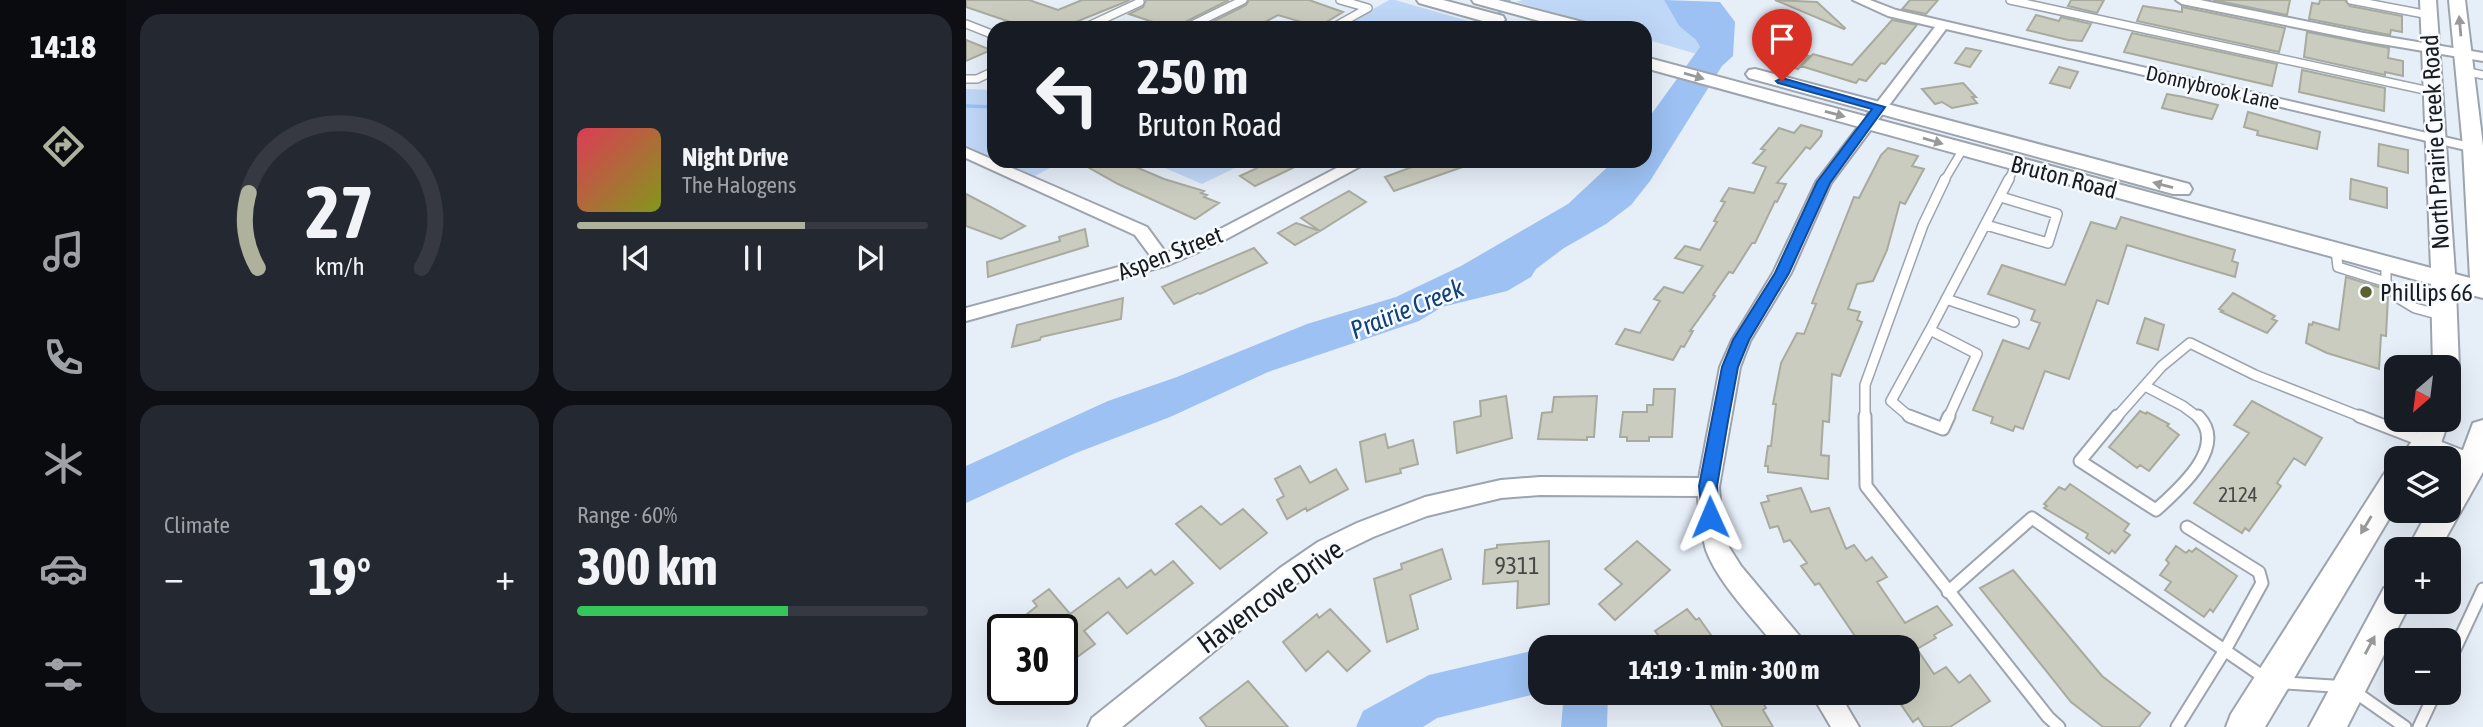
<!DOCTYPE html>
<meta charset="utf-8">
<style>
:root{--surface:#171b24;--page:#242831;--text:#f1f3f6;--muted:#9ea1a6;--line:#363941;--accent:#aeb19c}
body{margin:0;font-family:"Asap Condensed",sans-serif;background:var(--page);color:var(--text);height:100vh;display:flex;flex-direction:column;font-size:26px;white-space:nowrap}
*{box-sizing:border-box;margin:0}
p{font-size:23px;color:var(--muted)}
.icon{flex:none;width:38px;height:38px;fill:none;stroke:currentColor;stroke-width:2;stroke-linecap:round;stroke-linejoin:round}
.map{position:relative;flex:1;overflow:hidden}
.sheet{display:flex;flex-direction:column;gap:14px;padding:14px;background:#0d0f14;width:840px}
.sheet>*{flex:none}
.top-card{position:absolute;left:21px;top:21px;width:665px;height:147px;border-radius:21px;box-shadow:0 7px 28px #0002;background:#171b24;color:var(--text);overflow:hidden}
.needle{width:46px;rotate:208deg}
.controls{position:absolute;left:1418px;top:355px;display:grid;gap:14px}
.controls a{display:grid;place-items:center;width:77px;height:77px;border-radius:14px;background:var(--surface);box-shadow:0 7px 28px #0002;font-size:35px}
.speed{position:absolute;left:21px;top:614px;display:flex;gap:14px;font-size:35px;font-weight:700;text-align:center}
.speed>*{display:grid;place-content:center;width:91px;height:91px;border-radius:50%;background:var(--surface);box-shadow:0 7px 28px #0002;line-height:1}
.speed .limit{border:4px solid #111;border-radius:10px;background:#fff;color:#111}
.pin{position:absolute;display:grid;place-items:center;width:60px;height:60px;color:#fff;margin:-72px -30px;border-radius:50% 50% 50% 0;rotate:-45deg;box-shadow:0 0 7px #0007}
.pin .icon{rotate:45deg}
.me{position:absolute;width:77px;margin:-38px;rotate:359deg;stroke-linejoin:round;filter:drop-shadow(0 0 5px #0008)}
.turn{display:flex;align-items:center;gap:24px;height:147px;padding:0 35px;font-size:32px}
.turn .icon{width:91px;height:91px;stroke-width:2.5}
.turn b{display:block;font-size:49px;line-height:60px}
.big{font-size:52px;font-weight:700;line-height:1.1}
.sheet .card{flex:1;display:flex;flex-direction:column;justify-content:center;gap:10px;min-width:0;padding:0 24px;border-radius:21px;background:var(--page)}
.sheet .dial{align-items:center;gap:0}
.dial svg{height:182px;overflow:visible;fill:none;stroke:var(--line);stroke-width:7;stroke-linecap:round;text-anchor:middle}
.dial text{fill:var(--text);stroke:none}
.song{display:flex;align-items:center;gap:21px}
.cover{width:84px;height:84px;border-radius:10px;background:linear-gradient(135deg,hsl(350 70% 55%),hsl(70 70% 35%))}
.played{height:7px;border-radius:4px;background:linear-gradient(90deg,var(--accent) 65%,var(--line) 65%)}
.keys{display:flex;justify-content:space-around;direction:ltr}
.heat{display:flex;justify-content:space-between;align-items:center;font-size:38px;direction:ltr}
.charge{height:10px;border-radius:5px;background:linear-gradient(90deg,#34c759 60%,var(--line) 0)}
.sheet .tiles{flex:1;display:grid;gap:14px;grid-template-columns:repeat(2,1fr)}
.trip{position:absolute;left:562px;top:635px;width:392px;height:70px;border-radius:21px;background:var(--surface);box-shadow:0 7px 28px #0002;font-weight:700;line-height:70px;text-align:center}
main{display:flex;flex:1;min-height:0}
.tabs{display:flex;flex-direction:column;width:126px;justify-content:space-around;align-items:center;background:#090b0e;color:var(--muted)}
.tabs .icon{width:49px;height:49px}
.tabs .on{color:var(--accent)}
.tabs b{font-size:32px;color:var(--text)}
.map>svg:first-child{display:block}
.green{fill:#c0d8f8}
.water{fill:#9cc1f2}
.lines{fill:none;stroke-linecap:round;stroke-linejoin:round}
.stream{stroke:#9cc1f2;stroke-width:3.5}
.river{fill:#9cc1f2;fill-rule:evenodd}
.building{fill:#caccbf;stroke:#a9aa9e;stroke-width:2}
.service-far2-casing{stroke:#9da4ae;stroke-width:10}
.service-far1-casing{stroke:#9da4ae;stroke-width:12}
.service-casing{stroke:#9da4ae;stroke-width:15}
.minor-casing{stroke:#9da4ae;stroke-width:4}
.secondary-casing{stroke:#9da4ae;stroke-width:4}
.service-far2{stroke:#fff;stroke-width:7}
.service-far1{stroke:#fff;stroke-width:9}
.service{stroke:#fff;stroke-width:11}
.minor{fill:#fff;fill-rule:evenodd}
.secondary{fill:#fff;fill-rule:evenodd}
.oneway{fill:#98999a}
.route{fill:#1a73e8;stroke:#114b97;stroke-width:2}
.poi-dot{fill:#5d612f;stroke:#f7fbff;stroke-width:2.5}
.labels{text-anchor:middle;dominant-baseline:central;stroke-width:5;stroke-linejoin:round;paint-order:stroke}
.far-street-label{font-size:21px;fill:#191c1f;stroke:#f7fbff}
.number-label{font-size:21px;fill:#454847}
.street-label{font-size:24px;fill:#191c1f;stroke:#f7fbff}
.poi-label{font-size:24px;fill:#191c1f;stroke:#f7fbff;text-anchor:start}
.near-number-label{font-size:24px;fill:#454847}
.water-label{font-size:26px;font-style:italic;fill:#11407a;stroke:#f7fbff}
.near-street-label{font-size:28px;fill:#191c1f;stroke:#f7fbff}
</style>
<main>
<nav class="tabs">
<b>14:18</b>
<svg class="icon on" aria-label="directions" viewBox="0 0 24 24"><path d="M12 3l9 9-9 9-9-9zM9 14v-3h6M13 9l2 2-2 2"/></svg>
<svg class="icon" aria-label="music" viewBox="0 0 24 24"><path d="M9 18V5l10-2v13"/><circle cx="6" cy="18" r="3"/><circle cx="16" cy="16" r="3"/></svg>
<svg class="icon" aria-label="phone" viewBox="0 0 24 24"><path d="M5 4h4l2 5-3 2q2 4 5 5l2-3 5 2v4C11 20 4 13 5 4z"/></svg>
<svg class="icon" aria-label="climate" viewBox="0 0 24 24"><path d="M12 3v18M4 7l16 10M4 17L20 7"/></svg>
<svg class="icon" aria-label="car" viewBox="0 0 24 24"><path d="M5 17H2v-5l4-1 3-4h7l3 4 3 1v5h-3M9 17h6M6 11h13"/><circle cx="7" cy="17" r="2"/><circle cx="17" cy="17" r="2"/></svg>
<svg class="icon" aria-label="filters" viewBox="0 0 24 24"><path d="M4 7h16M4 17h16"/><circle cx="9" cy="7" r="2"/><circle cx="15" cy="17" r="2"/></svg>
</nav>
<section class="sheet">
<div class="tiles">
<div class="card dial"><svg viewBox="0 0 100 80">
<path d="M14 69A42 42 0 1 1 86 69"/>
<path d="M14 69A42 42 0 0 1 10 36" stroke="#aeb19c"/>
<text x="50" y="56" font-size="32" font-weight="700">27</text>
<text x="50" y="72" font-size="11">km/h</text>
</svg></div>
<div class="card">
<div class="song"><i class="cover"></i><div><b>Night Drive</b><p>The Halogens</p></div></div>
<div class="played"></div>
<div class="keys"><svg class="icon" aria-label="previous" viewBox="0 0 24 24"><path d="M18 5L8 12l10 7zM5 5v14"/></svg><svg class="icon" aria-label="pause" viewBox="0 0 24 24"><path d="M8 5v14M16 5v14"/></svg><svg class="icon" aria-label="next" viewBox="0 0 24 24"><path d="M6 5l10 7-10 7zM19 5v14"/></svg></div>
</div>
<div class="card"><p>Climate</p>
<div class="heat"><a>−</a><b class="big">19°</b><a>+</a></div>
</div>
<div class="card"><p>Range · 60%</p><b class="big">300 km</b><div class="charge"></div></div>
</div>
</section>
<div class="map">
<svg width="1517" height="727" viewBox="0 0 1517 727">
<rect width="100%" height="100%" fill="#e6eef8"/>
<path class="green" d="M423,0H429L527,28H374Z
M557,0H698L713,26L730,40L734,47L731,54L679,39V28H641L550,2Z
M0,89L28,90V159L0,146Z
M32,161H97L67,177Z
M183,161H283L236,184Z"/>
<path class="water" d="M698,0L754,2L769,22L767,56L756,66L684,181L665,205L640,224L598,248L570,269L565,277L541,291L476,307L453,321L302,372L204,417L110,453L0,503V466L142,401L211,377L341,324L430,297L495,266L602,204L648,161H679V123L734,47L730,40L713,26Z"/>
<g class="lines">
<path class="stream" d="M514,28L532,17L538,2L543,0
M0,106L28,107"/>
<path class="river" d="M565,651L574,653V693H584L574,697L565,695L471,718L457,727H390L397,711L463,675Z
M598,693H642L641,727H595Z"/>
</g>
<path class="building" d="M0,0H63L92,10L116,0H164L95,28L56,26L0,7Z
M180,0H263L217,23L214,28H205L163,14L177,7Z
M283,0H343L377,12L352,27L312,15L288,28H234L280,5Z
M809,0L851,2L879,28L878,29Z
M944,0H972L960,14L936,9Z
M1105,0H1138L1131,13L1102,6Z
M1247,0H1324L1321,15Z
M1354,0H1379L1384,6L1436,16V32L1425,30L1424,35L1343,19L1346,3L1353,4Z
M1177,6L1216,12V7L1319,28L1313,52L1171,21Z
M1070,15L1093,21L1095,17L1125,24L1116,41L1102,40L1061,30Z
M926,20L951,25L919,64L915,63L900,81L893,79L890,83L835,66L847,54L886,65Z
M1341,32L1423,48L1422,58L1437,61V76L1419,72V75L1338,57Z
M1166,33L1311,64L1306,86L1158,52Z
M0,40L25,50L0,61Z
M1000,48L1015,51L1004,67L989,63Z
M827,52L843,56L832,69L815,64Z
M1093,67L1112,72L1104,88L1084,83Z
M1336,70L1419,88L1418,111L1333,92Z
M997,83L1010,97H1006L1011,103L986,108L976,102L969,104L956,89Z
M1201,94L1218,97L1252,105L1246,119L1222,114L1196,108Z
M1282,112L1354,132L1351,149L1291,135L1292,131L1278,127Z
M835,125L856,131L855,136L844,149L840,147L811,183L820,184L811,202L809,201L789,243H786L767,273L763,272L747,295L749,296L724,331H727L718,347L715,346L707,360L650,344L659,329L674,333L694,301L688,299L698,287L717,293L737,266L709,258L719,246L734,250L751,222L748,221L759,202L755,201L763,188L788,193L800,167L787,163L799,150L795,149L813,128L828,133Z
M1413,144L1442,150V173L1412,166Z
M922,148L952,156L946,166L958,169L939,204L934,202L921,250L907,281L891,284L882,309L894,312L891,320L896,322L874,376L866,374L863,422L857,421L855,455L863,456L862,479L802,472V466H799L802,446H805L810,404H807L815,363L831,333L838,334L850,304L846,303L888,197L893,198L915,155Z
M111,161H156L198,179L238,191L235,193L241,195L238,197L253,203L229,219L152,184Z
M306,161H341L289,186L274,176Z
M462,161H508V163L428,191L419,177Z
M1385,179L1421,188V208L1384,199Z
M383,191L400,202L354,231L335,218Z
M0,194L23,206L59,226L35,239L0,226Z
M1155,217L1269,250L1266,261L1272,263L1269,277L1161,245L1142,304L1131,300L1103,379L1079,371L1057,429L1049,426L1047,431L1025,423L1027,417L1007,410L1037,340L1063,349L1074,323L1065,320L1069,310L1022,294L1036,265L1099,285L1125,222L1150,229Z
M330,223L354,231L329,245L312,233Z
M119,229L122,246L22,277L21,262L94,241L93,237Z
M288,248L301,263L234,294L232,293L208,304L196,287Z
M1380,277L1416,288L1422,296L1420,336L1415,335L1413,369L1361,353L1340,343L1343,324L1346,325L1347,322L1373,330Z
M1267,293L1309,316L1306,319L1311,321L1301,333L1255,312L1257,311L1253,309Z
M157,298L155,319L75,337L74,340L46,347L51,325Z
M1179,318L1198,325L1192,350L1171,343Z
M688,389H709L706,437H683V441H661V437H654L657,412H681V405H687Z
M540,396L546,438L491,453L488,422L515,416L514,401Z
M631,396L628,437H621V440L572,439L576,413L586,412L588,397Z
M1286,401L1356,438L1339,465L1328,458L1311,483L1315,486L1283,531L1279,528L1276,533L1228,503L1283,433L1268,425Z
M1174,411L1180,414L1181,412L1203,424L1201,426L1213,435L1183,471L1174,465L1171,468L1143,447Z
M419,434L422,448L447,440L452,464L434,469L435,473L400,482L394,442Z
M334,466L344,483L370,469L382,489L341,511L340,508L321,519L311,500L318,496L309,479Z
M1104,484L1163,524L1158,531L1164,535L1149,553L1146,550L1143,554L1120,538L1122,534L1078,508L1081,506L1078,504L1093,487L1099,490Z
M835,488L845,512L863,508L880,549L888,545L900,561L906,557L921,577L911,582L939,623L971,606L986,625L968,635L970,638L951,649L968,674L980,667L993,683L1004,675L1024,701L984,727H958L952,718L947,722L927,693H942V648H897L853,583L849,585L835,566L841,563L824,540L818,542L812,526L804,528L795,503L803,501L801,496Z
M235,506L255,525L277,509L301,533L254,569L210,524Z
M583,541V604L551,608L552,581L517,584L519,550L531,548V545Z
M671,541L704,570L649,620L633,604L656,584L639,569Z
M1210,546L1220,553L1223,550L1226,552L1230,548L1271,576L1247,612L1244,609L1238,617L1199,590L1205,582L1194,575L1203,563L1200,560Z
M476,549L485,579L444,595L452,629L421,642L408,579L436,569L435,564Z
M207,561L227,583L161,634L142,612L118,631L129,644L96,668V630H41L71,606L67,601L83,589L104,614L153,578L161,588L185,570L189,575Z
M1047,570L1136,676L1184,713L1173,727H1137L1105,702L1014,588Z
M364,609L404,651L381,671L362,651L340,671L317,642L351,614L353,618Z
M721,609L730,620L733,618L754,648H702L689,631Z
M282,681L322,727H241L234,718Z
M738,693H791L800,708L797,710L807,727H757Z"/>
<g class="lines">
<g class="service-far2-casing">
<path id="service-far2" d="M1044,0L1468,92
M1385,0L1463,15
M131,22L174,2
M0,24L28,35
M118,28L131,22L149,28
M220,28L277,0
M366,28L402,8L374,0
M1498,71L1517,75
M0,79H11L28,71
M978,181L997,149
M1042,181L1050,164"/>
</g>
<g class="service-far1-casing">
<path id="service-far1" d="M1020,225L1082,243L1091,214L1035,197
M1370,250L1372,267L1420,282
M1420,264V282L1434,299L1449,308L1478,316
M980,299L1048,322
M964,330L1011,354L982,418
M964,330L1043,179
M1179,386L1217,406L1233,418
M899,418V385L957,225L979,179
M945,418L925,401L964,330
M1150,418L1196,366L1224,343L1289,375L1398,418"/>
</g>
<g class="service-casing">
<path id="service" d="M899,416L900,486L1082,717L1093,727
M943,416L977,429L983,416
M1151,416L1114,461L1190,510C1212,490 1263,447 1232,416
M1393,416L1517,464
M982,592L1066,518L1305,682L1382,687L1439,727
M1482,664L1517,589
M1211,727L1259,650L1296,583L1293,572L1221,527
M1453,727L1469,693"/>
</g>
<g class="minor-casing">
<path id="minor" d="M887,0H904L930,10L1517,146V154L980,29L865,183L825,273L784,341L774,367L753,487L755,517L763,547L775,566L836,639L839,648H811C789,620 752,583 740,550C735,533 733,514 732,496L574,495L535,498L461,516L407,537L368,556L330,584L156,727H122L126,718L314,568L352,542L391,523L459,497L535,480L574,477L733,478L754,367L766,340L807,273L850,182L969,27L922,16Z
M1210,0H1234L1398,33L1517,53V61L1398,41L1216,4Z
M0,148L181,227L200,253L241,236L384,161H404L253,243L202,265L0,321V308L186,258L169,235L0,158Z
M845,693H873L893,727H865Z"/>
</g>
<g class="secondary-casing">
<path id="secondary" d="M451,0H477L537,16L539,20L531,25L453,3Z
M506,0H532L624,24L626,28H599L508,3Z
M1454,0H1470L1489,274L1504,278L1497,147L1483,0H1499L1517,146V298L1490,291L1493,368L1489,375L1482,377V368H1467L1465,284L679,68V57L1465,268Z
M789,69L1223,184L1226,189L1223,194H1207L783,78L780,74L783,70Z
M1482,419L1483,420L1475,443L1465,458H1434L1449,437L1455,420Z
M1517,420V472L1473,550H1441L1462,511H1482V478L1494,458L1507,423Z
M1430,468V507L1299,727H1260L1265,714L1420,471Z
M1430,584V602H1445L1381,727H1343L1418,588Z"/>
</g>
<use href="#service-far2" class="service-far2"/>
<use href="#service-far1" class="service-far1"/>
<use href="#service" class="service"/>
<use href="#minor" class="minor"/>
<use href="#secondary" class="secondary"/>
</g>
<defs><path id="oneway-solid" d="M-6-.8H1V-3.2L6.5 0L1 3.2V.8H-6Z" transform="scale(1.75)"/></defs>
<g class="oneway">
<use href="#oneway-solid" transform="translate(1494 26) rotate(-95)"/>
<use href="#oneway-solid" transform="translate(728 76) rotate(16)"/>
<use href="#oneway-solid" transform="translate(869 114) rotate(15)"/>
<use href="#oneway-solid" transform="translate(967 141) rotate(16)"/>
<use href="#oneway-solid" transform="translate(1197 185) rotate(-165)"/>
<use href="#oneway-solid" transform="translate(1400 525) rotate(121)"/>
<use href="#oneway-solid" transform="translate(1404 645) rotate(-62)"/>
</g>
<path class="route" d="M816,78L919,107L864,183L823,273L783,340L772,367L762,421L751,486L753,517L750,523L744,525L737,523L733,486L756,367L767,340L809,273L851,182L906,109L812,83L810,81Z"/>
<circle class="poi-dot" cx="1400" cy="292" r="7"/>
<g class="labels">
<g class="far-street-label">
<text transform="translate(1247 87) rotate(13)">Donnybrook Lane</text>
</g>
<g class="number-label">
<text x="1272" y="494">2124</text>
</g>
<g class="street-label">
<text transform="translate(1469 142) rotate(-93)">North Prairie Creek Road</text>
<text transform="translate(1098 177) rotate(15)">Bruton Road</text>
<text transform="translate(204 253) rotate(-21)">Aspen Street</text>
</g>
<g class="poi-label">
<text x="1414" y="292">Phillips 66</text>
</g>
<g class="near-number-label">
<text x="551" y="565">9311</text>
</g>
<g class="water-label">
<text transform="translate(441 309) rotate(-22)">Prairie Creek</text>
</g>
<g class="near-street-label">
<text transform="translate(304 596) rotate(-36)">Havencove Drive</text>
</g>
</g>
</svg>
<div class="controls">
<a><svg class="needle" viewBox="-14 -14 28 28"><path d="M0-13l5 13h-10z" fill="#e53935"/><path d="M0 13l5-13h-10z" fill="#9ea1a6"/></svg></a>
<a><svg class="icon" aria-label="layers" viewBox="0 0 24 24"><path d="M12 4l9 5-9 5-9-5zM3 14l9 5 9-5"/></svg></a>
<a>+</a>
<a>−</a>
</div>
<div class="speed"><div class="limit">30</div></div>
<div class="pin" style="left:816px;top:81px;background:#d93025"><svg class="icon" aria-label="arrive" viewBox="0 0 24 24"><path d="M6 21V4h12l-3 4 3 4H6"/></svg></div>
<svg class="me" style="left:744px;top:517px" viewBox="-20 -20 40 40"><path d="M0-17L14 15 0 8-14 15z" fill="#1a73e8" stroke="#fff" stroke-width="4"/></svg>
<div class="trip">14:19 · 1 min · 300 m</div>
<div class="top-card">
<div class="turn"><svg class="icon" aria-label="left" viewBox="0 0 24 24"><path d="M17 20v-9H6M10 6l-5 5 5 5"/></svg><div><b>250 m</b>Bruton Road</div></div>
</div>
</div>
</main>
